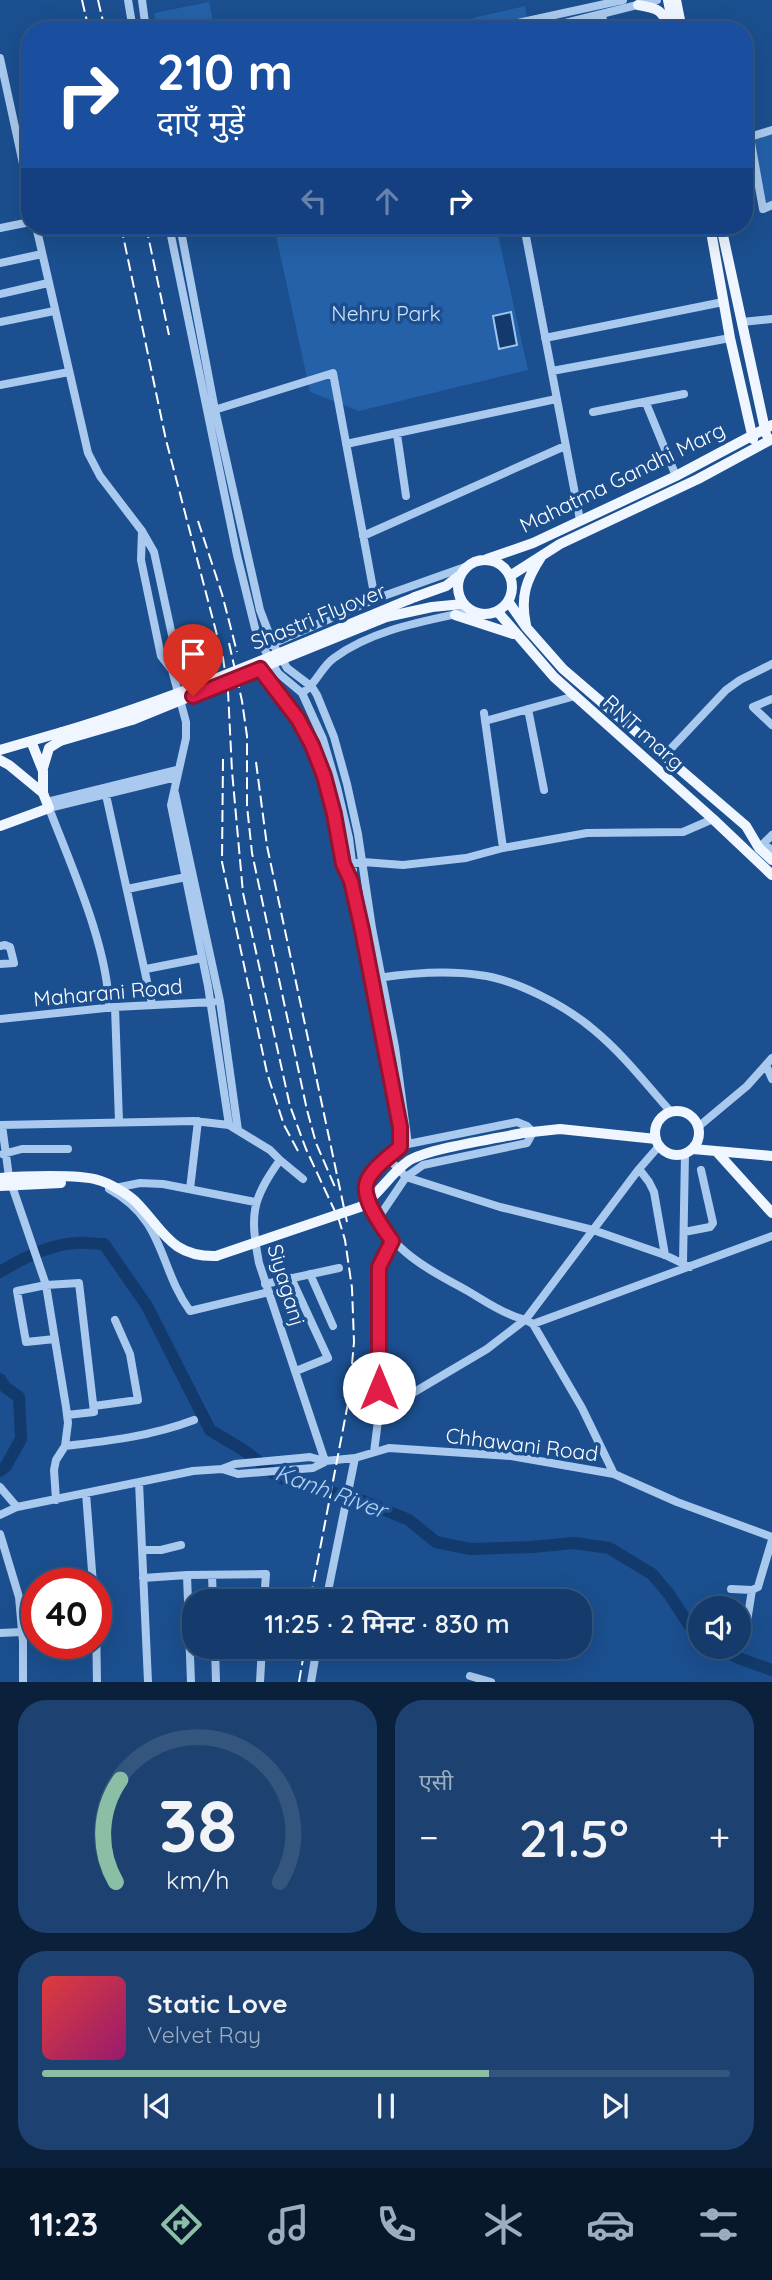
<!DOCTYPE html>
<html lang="hi">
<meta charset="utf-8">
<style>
:root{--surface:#143b6b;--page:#1d4271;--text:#f1f3f6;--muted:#9dadc1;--line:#33557e;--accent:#8abfa5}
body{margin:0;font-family:Quicksand,"Noto Sans Devanagari",sans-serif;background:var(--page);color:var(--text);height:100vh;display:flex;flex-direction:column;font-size:26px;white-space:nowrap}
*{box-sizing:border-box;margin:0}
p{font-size:23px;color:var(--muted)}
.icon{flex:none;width:38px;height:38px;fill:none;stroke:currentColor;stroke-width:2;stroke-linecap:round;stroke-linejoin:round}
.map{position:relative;height:1682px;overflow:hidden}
.drawer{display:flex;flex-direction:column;gap:18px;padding:18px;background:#0b203b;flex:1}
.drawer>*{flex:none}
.hud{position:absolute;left:21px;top:21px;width:732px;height:214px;border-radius:28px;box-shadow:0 7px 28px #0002,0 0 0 2px var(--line);background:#1a4fa0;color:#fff;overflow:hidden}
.buttons{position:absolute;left:688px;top:1596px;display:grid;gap:14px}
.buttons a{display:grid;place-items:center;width:63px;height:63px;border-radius:50%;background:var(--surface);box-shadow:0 7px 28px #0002,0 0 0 2px var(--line);font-size:35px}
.speed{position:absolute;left:21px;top:1568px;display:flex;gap:14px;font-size:35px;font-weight:700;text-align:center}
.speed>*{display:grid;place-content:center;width:91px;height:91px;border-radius:50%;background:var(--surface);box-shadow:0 7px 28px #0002,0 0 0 2px var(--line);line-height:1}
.speed .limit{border:10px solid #d22;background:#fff;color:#111}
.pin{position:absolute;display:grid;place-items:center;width:60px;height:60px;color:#fff;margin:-72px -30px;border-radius:50% 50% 50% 0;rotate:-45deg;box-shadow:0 0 7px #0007}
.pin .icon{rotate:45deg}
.me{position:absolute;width:77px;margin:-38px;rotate:0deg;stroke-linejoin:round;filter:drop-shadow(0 0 5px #0008)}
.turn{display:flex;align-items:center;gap:24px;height:147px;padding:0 21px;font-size:32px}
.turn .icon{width:91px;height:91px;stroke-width:2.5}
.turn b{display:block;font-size:49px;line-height:60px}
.lanes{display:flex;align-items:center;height:66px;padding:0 21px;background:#0003;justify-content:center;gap:35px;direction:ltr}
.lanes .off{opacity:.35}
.big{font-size:52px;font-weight:600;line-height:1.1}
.drawer .tile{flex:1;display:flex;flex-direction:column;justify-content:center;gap:10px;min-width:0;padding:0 24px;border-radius:28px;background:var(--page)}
.drawer .dial{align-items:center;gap:0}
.dial svg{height:182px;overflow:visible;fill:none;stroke:var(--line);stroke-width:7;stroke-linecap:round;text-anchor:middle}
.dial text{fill:var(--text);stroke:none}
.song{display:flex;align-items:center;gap:21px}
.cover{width:84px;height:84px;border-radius:10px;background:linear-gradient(135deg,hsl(0 70% 55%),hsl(320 70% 35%))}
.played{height:7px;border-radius:4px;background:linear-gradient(90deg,var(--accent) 65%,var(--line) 65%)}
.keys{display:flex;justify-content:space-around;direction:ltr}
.heat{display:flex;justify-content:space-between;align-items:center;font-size:38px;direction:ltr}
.drawer .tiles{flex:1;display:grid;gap:18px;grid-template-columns:1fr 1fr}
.tile:last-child{grid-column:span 2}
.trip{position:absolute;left:182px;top:1589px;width:410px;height:70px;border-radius:28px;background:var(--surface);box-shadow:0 7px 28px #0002,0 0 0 2px var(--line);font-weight:600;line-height:70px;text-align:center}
.tab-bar{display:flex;height:112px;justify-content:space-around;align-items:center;background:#08182b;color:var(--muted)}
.tab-bar .icon{width:49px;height:49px}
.tab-bar .selected{color:var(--accent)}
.tab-bar b{font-size:32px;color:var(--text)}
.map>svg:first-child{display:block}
.green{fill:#2461a8}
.water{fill:#123a6d;stroke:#9cc4f0;stroke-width:2}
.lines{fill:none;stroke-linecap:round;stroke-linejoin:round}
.river{stroke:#123a6d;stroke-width:12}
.minor{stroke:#a9c9ee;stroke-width:8}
.major{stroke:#f0f6ff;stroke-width:10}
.rail{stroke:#fff;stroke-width:2;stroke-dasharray:12 5;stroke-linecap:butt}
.major-bridge{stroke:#f0f6ff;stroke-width:10}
.route-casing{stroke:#92132f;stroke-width:18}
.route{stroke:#e11d48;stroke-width:12}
.labels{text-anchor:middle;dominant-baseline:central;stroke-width:7;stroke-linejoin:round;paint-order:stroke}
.park-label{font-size:21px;fill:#cfe3fa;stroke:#1b4f8f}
.street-label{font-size:21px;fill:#fff;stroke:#1b4f8f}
.water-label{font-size:23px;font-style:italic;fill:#b5d3f5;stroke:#1b4f8f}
</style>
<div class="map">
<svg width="772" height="1682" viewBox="0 0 772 1682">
<rect width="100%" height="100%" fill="#1b4f8f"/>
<path class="green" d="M209,2L215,30H157L154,13Z
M525,6L528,23L497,30H475L473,18Z
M772,130V205L763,209L750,137Z
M274,226H496L528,370L359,411L310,392Z"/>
<path class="water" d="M511,312L517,345L499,349L493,316Z"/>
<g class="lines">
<path class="river" d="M0,1272C21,1259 51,1244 77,1243C86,1242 95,1244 104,1244L147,1306L210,1430L245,1451L280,1478L363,1501L409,1520L436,1542L470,1549L532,1547L574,1543L609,1548L652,1574L669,1594L689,1625L700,1635
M0,1379L5,1387L19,1397L21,1439L6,1466L0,1471
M716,1647L741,1659L772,1670"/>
<path class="minor" d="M128,0L133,30
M142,0L146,30
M602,15L605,30
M486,30L623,0
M537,30L657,0
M0,58L30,196
M772,130L750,137L763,209L772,205
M36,226L88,453L100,476L142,531L154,552L175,649L172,670
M169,226L237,555L255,628L263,647L278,673L302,693L323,739L337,787L349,838L353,870L351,882C371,969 392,1058 400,1147
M180,226L215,410L260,610L273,644L287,668L312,687L317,695L334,737L347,784L358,834L372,928L395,1047L408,1144
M524,226L580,520
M0,228L30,222
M0,263L42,254
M0,294L48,283
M0,322L54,311
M742,322L772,319
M545,338L723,302
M552,371L730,338
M0,385L69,372
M646,403L676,476
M211,411L333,373L375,599
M593,412L684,394
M397,434L406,496
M346,444L556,399
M142,531L141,560L161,656L172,670L186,722V738L171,805L208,986L229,1125
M363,536L565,446
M270,645L375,599L465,567
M260,669C286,705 310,733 324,776C335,811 336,849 351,882
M302,693C317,684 320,668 334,658C373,629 426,621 471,611
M772,699L753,707L772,725
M528,709L544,790
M484,713L503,848
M485,721L575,696
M663,757L726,690L740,680L772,664
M175,793L220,1001L238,1130
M106,795L152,1004
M47,802L177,770
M764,843L772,851
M759,848L772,835
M343,865L363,862L403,865L466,858L503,848L587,833L683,832L713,819
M127,889L186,877
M0,946L5,945L10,947L14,963L0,964
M146,969L202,958
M378,978C411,973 446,970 479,975C515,979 566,1006 594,1030C623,1054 646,1084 671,1112
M115,1007L119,1122
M109,1008C108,946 71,866 49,808L176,777
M0,1019L115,1007L213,1002
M766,1065L772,1079
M0,1125L194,1121L229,1125L270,1150L280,1160C251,1200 250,1215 259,1263L325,1461
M2,1125L9,1177L46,1285L66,1407L68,1423L65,1446L56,1460L54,1470L56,1500
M698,1127L747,1086L772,1058
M3,1154L22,1149H68
M388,1158L406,1177L500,1207L593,1230L665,1255L690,1267
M280,1160L303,1179
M639,1169L649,1182L654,1192L665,1255
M115,1188L140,1183L163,1184L255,1202
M109,1189C166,1220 158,1267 190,1311L269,1292
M190,1189L198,1121
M377,1220L406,1177L423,1165L527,1143L533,1132L527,1126L517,1122L408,1144C396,1149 369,1171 366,1185C365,1190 368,1196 370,1200C386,1248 424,1267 466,1290C480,1298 494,1308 509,1314C517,1318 525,1319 533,1324L582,1408L614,1474
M684,1232L710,1227L713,1223L701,1170
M683,1263L685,1154
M310,1274L333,1326
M291,1278L328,1358L296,1371
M265,1284L339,1268
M533,1324L772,1236
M55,1339L26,1342L17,1291L46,1285L79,1283L94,1412L67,1415
M94,1406L138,1400L130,1354L115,1320
M379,1413L487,1349L526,1319L639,1169L659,1146
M65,1446C109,1441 152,1436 194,1420
M374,1452L379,1413V1267L392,1241
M222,1469L238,1474L313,1468L325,1462
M139,1482L148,1682
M0,1487L17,1507
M86,1493L93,1584
M0,1515L17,1507L193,1471L222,1469L235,1464L300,1458L310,1457L325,1461L355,1458L389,1448L511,1456L614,1474L677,1502L772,1537
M0,1534L19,1597L23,1642V1682
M142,1550H161L181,1545
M187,1575L191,1682
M212,1575L213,1601
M143,1578L187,1575L266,1574L264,1601
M731,1589L752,1590
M326,1601L355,1458
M96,1619L97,1682
M0,1633L22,1632
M744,1640L752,1590L758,1587L772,1540
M215,1647L216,1682
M340,1647L415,1656
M470,1676L491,1682
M260,1682L262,1647
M311,1682L317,1647"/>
<path class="major" d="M668,0L673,26
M676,0L682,30
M638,5C658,8 664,10 668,30
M710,226L730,338L753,439
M721,226L766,434
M487,559L533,543L676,476L772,425
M458 587a27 27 0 1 1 54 0a27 27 0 1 1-54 0Z
M510,576L560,544L698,479L772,439
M415,597L446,586L459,576
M508,601L526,627L563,669L746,826L759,848L772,860
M497,611L554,677L713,819L772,875
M455,615L513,634
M386,617L432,607L463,604
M526,625C520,597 526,580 541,557
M0,750L62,732
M0,760L9,765L43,793
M43,768L49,748L60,741
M0,826L49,808L43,793V771L31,741
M655 1133a22 22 0 1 1 44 0a22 22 0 1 1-44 0Z
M523,1133L560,1129L656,1139
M693,1149L772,1156
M716,1151L772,1213
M0,1178C20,1176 80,1174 98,1180C109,1183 126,1193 135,1201C163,1229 170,1257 216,1256
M0,1186L61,1183"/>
<path class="rail" d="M82,0L89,30
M98,0L105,30
M121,226L166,440L223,658L228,691L232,771L243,893L290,1106L306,1149L339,1220L345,1240L352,1288L354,1342L349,1398L310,1601
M146,226L169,335
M198,521L222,594L237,652
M229,643L242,701L247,736V806L252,853L307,1110L316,1143L335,1187
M223,759L222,862L267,1073L284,1125L298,1151
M256,762L267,846L347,1222
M299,1682L305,1647"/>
<path class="major-bridge" d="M62,732C183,696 299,645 415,597
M60,741L132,720L386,617
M216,1256L360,1207C379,1195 389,1175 407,1162C424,1149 499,1138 523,1133"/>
</g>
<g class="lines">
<g class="route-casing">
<path id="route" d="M193,696L260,669L298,719L312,745L324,776L334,814L343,864L351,881L362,930L400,1127V1147C389,1157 369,1170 366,1185C363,1201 383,1228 392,1241L379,1267V1388"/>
</g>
<use href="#route" class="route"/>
</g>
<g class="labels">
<g class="park-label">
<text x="386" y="313">Nehru Park</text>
</g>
<g class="street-label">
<text transform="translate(622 477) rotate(-26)">Mahatma Gandhi Marg</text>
<text transform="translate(318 616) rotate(-22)">Shastri Flyover</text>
<text transform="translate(644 732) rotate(42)">RNT marg</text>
<text transform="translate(108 992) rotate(-5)">Maharani Road</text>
<text transform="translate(287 1285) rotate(73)">Siyaganj</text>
<text transform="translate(522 1444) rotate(7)">Chhawani Road</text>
</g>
<g class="water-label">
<text transform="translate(331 1491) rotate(20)">Kanh River</text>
</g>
</g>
</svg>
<div class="buttons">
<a><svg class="icon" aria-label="sound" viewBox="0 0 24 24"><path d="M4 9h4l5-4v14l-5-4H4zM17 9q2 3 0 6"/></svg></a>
</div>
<div class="speed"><div class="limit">40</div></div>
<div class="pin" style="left:193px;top:696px;background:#d93025"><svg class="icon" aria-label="arrive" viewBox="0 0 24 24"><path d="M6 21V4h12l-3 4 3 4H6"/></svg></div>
<svg class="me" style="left:379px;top:1388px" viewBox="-20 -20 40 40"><circle r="19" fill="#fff"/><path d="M0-13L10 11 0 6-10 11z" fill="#e11d48"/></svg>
<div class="trip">11:25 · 2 मिनट · 830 m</div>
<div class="hud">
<div class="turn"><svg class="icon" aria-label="right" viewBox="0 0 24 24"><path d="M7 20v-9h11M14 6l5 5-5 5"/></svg><div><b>210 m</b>दाएँ मुड़ें</div></div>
<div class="lanes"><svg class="icon off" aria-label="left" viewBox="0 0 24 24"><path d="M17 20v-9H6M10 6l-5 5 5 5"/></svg><svg class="icon off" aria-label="ahead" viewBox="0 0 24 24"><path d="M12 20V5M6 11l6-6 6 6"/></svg><svg class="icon" aria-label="right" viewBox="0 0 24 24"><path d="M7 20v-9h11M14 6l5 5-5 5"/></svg></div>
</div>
</div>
<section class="drawer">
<div class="tiles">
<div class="tile dial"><svg viewBox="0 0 100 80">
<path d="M14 69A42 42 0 1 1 86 69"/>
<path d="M14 69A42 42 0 0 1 16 24" stroke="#8abfa5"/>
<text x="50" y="56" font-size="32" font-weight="700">38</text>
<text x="50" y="72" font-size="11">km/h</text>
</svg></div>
<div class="tile"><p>एसी</p>
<div class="heat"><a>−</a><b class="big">21.5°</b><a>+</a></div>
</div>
<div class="tile">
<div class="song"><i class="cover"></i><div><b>Static Love</b><p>Velvet Ray</p></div></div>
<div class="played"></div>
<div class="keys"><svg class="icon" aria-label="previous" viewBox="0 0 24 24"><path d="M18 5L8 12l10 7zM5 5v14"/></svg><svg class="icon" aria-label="pause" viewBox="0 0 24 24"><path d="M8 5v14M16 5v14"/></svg><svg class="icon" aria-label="next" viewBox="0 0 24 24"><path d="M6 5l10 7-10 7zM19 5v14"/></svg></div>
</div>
</div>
</section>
<nav class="tab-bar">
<b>11:23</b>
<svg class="icon selected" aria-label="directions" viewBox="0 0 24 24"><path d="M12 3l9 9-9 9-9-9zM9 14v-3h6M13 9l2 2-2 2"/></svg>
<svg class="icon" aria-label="music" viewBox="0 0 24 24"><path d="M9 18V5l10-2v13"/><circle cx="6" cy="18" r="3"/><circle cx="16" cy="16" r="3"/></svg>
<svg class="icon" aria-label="phone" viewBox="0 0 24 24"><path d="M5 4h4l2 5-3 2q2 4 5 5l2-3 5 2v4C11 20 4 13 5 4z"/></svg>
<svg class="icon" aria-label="climate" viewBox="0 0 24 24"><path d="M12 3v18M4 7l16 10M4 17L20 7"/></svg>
<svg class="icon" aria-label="car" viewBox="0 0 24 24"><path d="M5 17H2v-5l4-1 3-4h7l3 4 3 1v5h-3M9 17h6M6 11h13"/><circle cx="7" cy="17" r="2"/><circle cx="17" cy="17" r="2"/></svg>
<svg class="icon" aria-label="filters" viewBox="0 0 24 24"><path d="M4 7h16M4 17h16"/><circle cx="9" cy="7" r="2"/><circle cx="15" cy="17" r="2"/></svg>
</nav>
